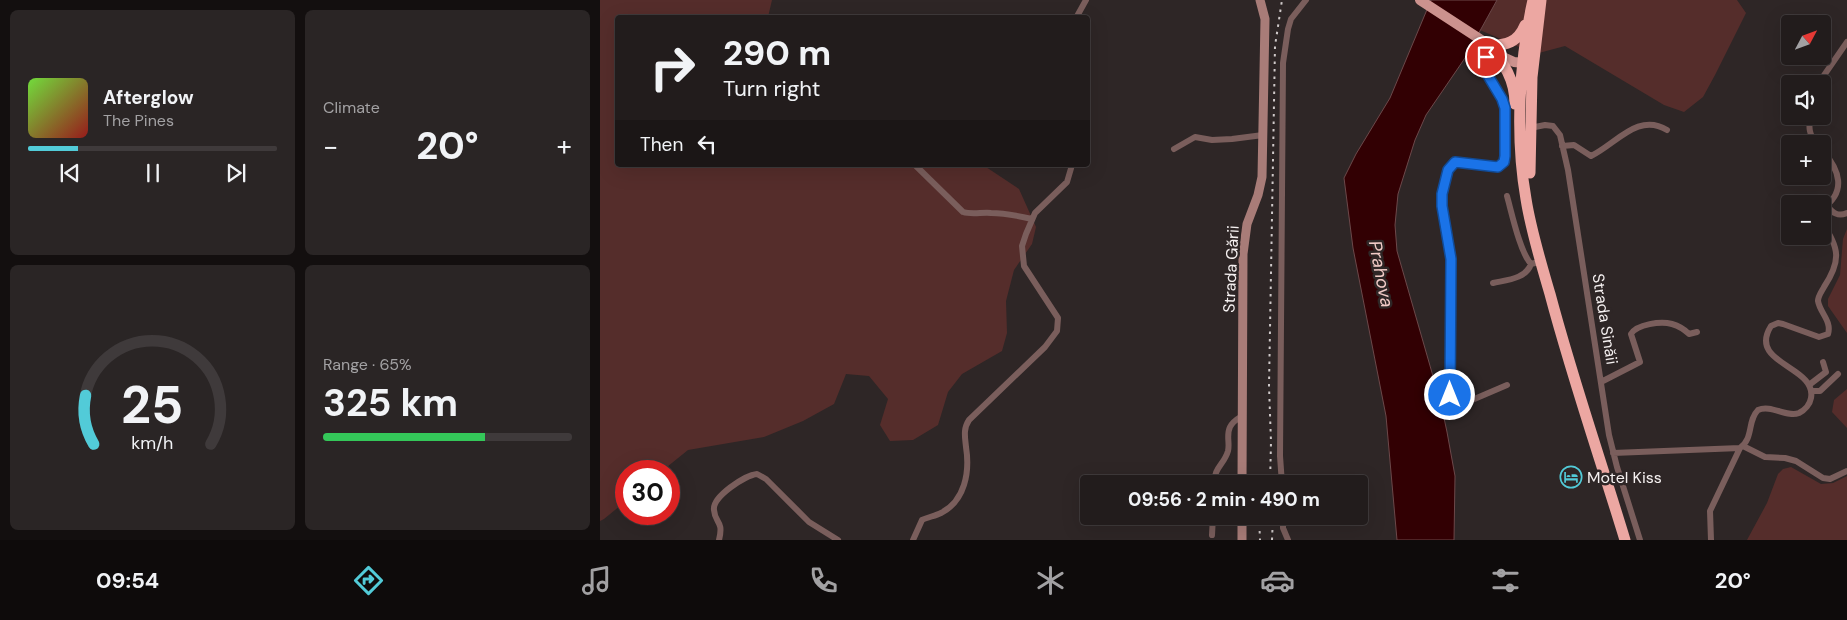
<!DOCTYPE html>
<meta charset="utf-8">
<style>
:root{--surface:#221c1c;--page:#2a2525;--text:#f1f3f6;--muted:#a2a1a3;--line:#3f3a3b;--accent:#52cbd8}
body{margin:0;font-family:"DM Sans",sans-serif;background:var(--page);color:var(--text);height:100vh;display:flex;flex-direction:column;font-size:19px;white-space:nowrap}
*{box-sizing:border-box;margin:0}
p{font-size:16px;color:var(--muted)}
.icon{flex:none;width:28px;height:28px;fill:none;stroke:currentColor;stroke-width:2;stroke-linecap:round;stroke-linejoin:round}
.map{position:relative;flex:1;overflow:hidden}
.side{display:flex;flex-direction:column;gap:10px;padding:10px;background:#130f0f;width:600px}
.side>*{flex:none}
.top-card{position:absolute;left:15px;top:15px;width:475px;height:152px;border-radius:5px;box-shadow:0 5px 20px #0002,0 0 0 1px var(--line);background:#221c1c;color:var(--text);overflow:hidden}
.needle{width:32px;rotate:49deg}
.buttons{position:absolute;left:1181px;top:15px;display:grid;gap:10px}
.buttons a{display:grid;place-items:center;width:50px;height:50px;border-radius:5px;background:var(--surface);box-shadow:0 5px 20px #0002,0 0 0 1px var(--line);font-size:25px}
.speed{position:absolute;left:15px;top:460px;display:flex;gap:10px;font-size:25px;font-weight:700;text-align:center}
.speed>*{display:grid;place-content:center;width:65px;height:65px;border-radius:50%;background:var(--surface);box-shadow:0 5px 20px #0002,0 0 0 1px var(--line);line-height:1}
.speed .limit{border:8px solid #d22;background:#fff;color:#111}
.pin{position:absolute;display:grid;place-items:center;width:42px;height:42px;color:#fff;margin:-21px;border:2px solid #fff;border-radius:50%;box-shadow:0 1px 5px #0007}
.me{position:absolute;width:55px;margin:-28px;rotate:0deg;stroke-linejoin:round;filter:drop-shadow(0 0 4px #0008)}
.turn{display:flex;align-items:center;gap:18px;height:105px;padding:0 25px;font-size:22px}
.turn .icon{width:65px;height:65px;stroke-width:2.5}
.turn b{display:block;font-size:35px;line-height:42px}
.then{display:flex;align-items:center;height:48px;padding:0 25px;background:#0003;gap:10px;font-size:19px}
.big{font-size:38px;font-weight:700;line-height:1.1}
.side .widget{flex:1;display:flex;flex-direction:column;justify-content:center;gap:8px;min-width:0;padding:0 18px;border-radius:8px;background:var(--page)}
.side .dial{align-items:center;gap:0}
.dial svg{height:130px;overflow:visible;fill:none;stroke:var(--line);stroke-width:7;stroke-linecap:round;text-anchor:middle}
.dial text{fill:var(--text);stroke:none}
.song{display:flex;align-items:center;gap:15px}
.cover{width:60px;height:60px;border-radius:8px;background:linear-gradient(135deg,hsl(100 70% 55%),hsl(0 70% 35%))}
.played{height:5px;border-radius:2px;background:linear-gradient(90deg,var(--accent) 20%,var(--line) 20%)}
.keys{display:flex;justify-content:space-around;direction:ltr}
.heat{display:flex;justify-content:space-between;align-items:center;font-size:28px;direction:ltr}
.charge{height:8px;border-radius:4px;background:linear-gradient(90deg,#34c759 65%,var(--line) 0)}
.side .tiles{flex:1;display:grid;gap:10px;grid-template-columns:repeat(2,1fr)}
.trip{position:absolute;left:480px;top:475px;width:288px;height:50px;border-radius:5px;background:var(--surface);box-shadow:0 5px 20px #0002,0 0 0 1px var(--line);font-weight:700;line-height:50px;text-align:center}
.tabs{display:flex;height:80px;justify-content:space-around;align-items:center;background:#0e0b0b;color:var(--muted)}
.tabs .icon{width:35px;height:35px}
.tabs .current{color:var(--accent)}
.tabs b{font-size:22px;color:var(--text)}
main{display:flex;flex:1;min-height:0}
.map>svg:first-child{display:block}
.green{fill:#552d2b}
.water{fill:#320003;stroke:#6c484a}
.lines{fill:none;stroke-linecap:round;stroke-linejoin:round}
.street{stroke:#7a5e5c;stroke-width:6}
.secondary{stroke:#a87c78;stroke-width:9}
.primary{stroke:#cc928e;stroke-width:10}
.highway{stroke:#eca7a2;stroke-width:11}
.rail{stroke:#cfc9c9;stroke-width:2;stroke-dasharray:2.5 5;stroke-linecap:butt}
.route-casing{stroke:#114b97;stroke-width:12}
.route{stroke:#1a73e8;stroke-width:9}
.labels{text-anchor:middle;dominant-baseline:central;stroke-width:5;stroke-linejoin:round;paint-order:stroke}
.street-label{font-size:16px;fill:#f5f0f0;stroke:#2e2626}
.poi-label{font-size:16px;fill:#f5f0f0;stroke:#2e2626;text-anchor:start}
.water-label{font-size:18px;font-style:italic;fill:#f2cbc7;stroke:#2e2626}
</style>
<main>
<section class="side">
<div class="tiles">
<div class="widget">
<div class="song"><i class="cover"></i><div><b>Afterglow</b><p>The Pines</p></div></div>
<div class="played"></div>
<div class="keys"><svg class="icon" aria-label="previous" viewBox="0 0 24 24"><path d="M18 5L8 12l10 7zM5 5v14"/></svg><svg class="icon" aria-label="pause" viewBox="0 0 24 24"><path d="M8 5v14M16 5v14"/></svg><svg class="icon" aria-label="next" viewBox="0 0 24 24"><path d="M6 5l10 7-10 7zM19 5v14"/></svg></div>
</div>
<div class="widget"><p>Climate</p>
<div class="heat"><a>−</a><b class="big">20°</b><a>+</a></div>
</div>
<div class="widget dial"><svg viewBox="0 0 100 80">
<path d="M14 69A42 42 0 1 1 86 69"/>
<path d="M14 69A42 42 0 0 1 9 39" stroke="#52cbd8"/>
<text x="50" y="56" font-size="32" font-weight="700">25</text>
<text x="50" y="72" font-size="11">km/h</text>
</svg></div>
<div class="widget"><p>Range · 65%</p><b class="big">325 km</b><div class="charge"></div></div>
</div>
</section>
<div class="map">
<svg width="1247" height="540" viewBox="0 0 1247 540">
<rect width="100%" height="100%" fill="#2e2626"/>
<path class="green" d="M0,0H172L168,17L18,18V165H383L419,189L436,227L432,244L414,270L406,301L407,333L402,351L362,374L348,392L338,425L313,440L290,441L280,425L288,399L269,376L246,374L234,404L203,421L164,437L88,450L62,471H26V501L4,519L0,521Z
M897,0H1137L1146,13L1115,75L1103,97L1084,112L1064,105L965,46L935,54L880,30Z
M1247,229V333L1228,306V299L1240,275L1243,239Z
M1247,389V428L1232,412L1234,400Z
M1191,467L1221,484L1233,483L1247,476V540H1147L1167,503L1178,474L1183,469Z"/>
<path class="water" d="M831,0H897L865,58L826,115L815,140L798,194L795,225L797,251L841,404L847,432L855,476L854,540H797L786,416L753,248L744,178L756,154L790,98Z"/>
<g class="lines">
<path class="street" d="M476,18L486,0
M889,45L884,69L902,99L905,108L904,162L898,167L855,162L848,170L842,194V206L851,259V409L907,385
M1218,84L1247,42
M1211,116C1208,127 1209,135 1217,144
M930,128L945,125L953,126L960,135L968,170L1009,435L1017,467L1040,540
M962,146L974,145L991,156C1016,144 1038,112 1067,130
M574,149L595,137L612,140L632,139L663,135
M1222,150C1240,170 1247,192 1222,209
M315,165L363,212C372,215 382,212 391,213C405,213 419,216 432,219
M907,196C912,214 920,252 931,264
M1227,206C1233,213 1238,217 1247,213
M893,283C906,280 926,279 931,264L935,263
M1001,382L1040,362L1031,334C1037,324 1061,321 1072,324C1079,326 1084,329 1089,334L1097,332
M1209,385L1226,372L1223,362
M1211,391H1220L1238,374
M1143,446L1165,457L1185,458L1196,461L1223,478L1230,479L1247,471
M1013,453L1140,448C1154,438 1147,421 1158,410C1171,404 1187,418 1199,413C1205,410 1210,404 1211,398C1217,366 1147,364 1171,326L1178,323L1183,324L1219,337L1228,334C1232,321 1220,313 1218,301C1218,296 1222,291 1224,287C1241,261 1240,248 1222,223
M614,484C614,467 624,465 628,451C630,443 626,435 630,427C633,421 637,419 642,416
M682,484L680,456L683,63L688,29L691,19L706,0
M683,516V528L688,540
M612,535L613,516
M119,540C124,520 115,524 114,510C112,497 145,475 157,474L166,479L209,522L238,540
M313,540L322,520C328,517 335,516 341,513C365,501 370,472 366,447C365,437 363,429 369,420L445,347L457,331L458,318L424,266L422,246L426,234L435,213L467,182L472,165
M1111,540L1110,511L1140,448"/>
<path class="secondary" d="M642,484L643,254L647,224L658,195L662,177L665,19L660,0
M642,516V540"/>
<path class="primary" d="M820,0L889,45L903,57L914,62L924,63"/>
<path class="highway" d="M933,0C919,62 915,136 926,199C931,231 941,263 950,294C972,377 1000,458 1025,540
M889,45C904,64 915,79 915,104
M889,45C906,46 918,42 925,25
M930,173L932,77L941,0"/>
<path class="rail" d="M659,483V484
M670,484L671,442L669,386L675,46L682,0
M659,516L660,540
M672,540L673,516"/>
</g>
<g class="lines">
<g class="route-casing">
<path id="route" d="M850,395L851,259L842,206V194L848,170L855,162L898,167L904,162L905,156V108L902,99L884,69L886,57"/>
</g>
<use href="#route" class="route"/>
</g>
<defs>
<g id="hotel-ring" transform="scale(1.125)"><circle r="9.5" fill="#2e2626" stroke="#52cbd8" stroke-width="1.5"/><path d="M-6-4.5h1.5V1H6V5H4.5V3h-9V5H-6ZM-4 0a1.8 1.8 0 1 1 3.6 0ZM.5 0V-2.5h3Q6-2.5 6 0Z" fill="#52cbd8"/></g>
</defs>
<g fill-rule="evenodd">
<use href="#hotel-ring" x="971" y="477"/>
</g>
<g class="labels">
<g class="street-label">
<text transform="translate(631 269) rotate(-87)">Strada Gării</text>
<text transform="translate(1005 319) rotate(81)">Strada Sinăii</text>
</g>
<g class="poi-label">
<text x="987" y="477">Motel Kiss</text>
</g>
<g class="water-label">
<text transform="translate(781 274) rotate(79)">Prahova</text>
</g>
</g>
</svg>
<div class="buttons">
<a><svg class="needle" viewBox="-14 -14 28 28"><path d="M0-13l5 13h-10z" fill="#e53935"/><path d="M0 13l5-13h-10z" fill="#a2a1a3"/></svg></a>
<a><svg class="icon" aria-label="sound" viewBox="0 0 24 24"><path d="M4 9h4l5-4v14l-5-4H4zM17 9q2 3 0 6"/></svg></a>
<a>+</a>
<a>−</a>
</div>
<div class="speed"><div class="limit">30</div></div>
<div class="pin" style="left:886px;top:57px;background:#d93025"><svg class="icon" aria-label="arrive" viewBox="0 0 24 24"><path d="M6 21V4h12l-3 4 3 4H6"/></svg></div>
<svg class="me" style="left:850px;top:395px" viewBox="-20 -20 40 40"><circle r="17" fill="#1a73e8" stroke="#fff" stroke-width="3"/><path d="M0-11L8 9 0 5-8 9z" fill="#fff"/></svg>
<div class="trip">09:56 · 2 min · 490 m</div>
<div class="top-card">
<div class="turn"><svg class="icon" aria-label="right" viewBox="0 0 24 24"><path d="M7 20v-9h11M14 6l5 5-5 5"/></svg><div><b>290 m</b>Turn right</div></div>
<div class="then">Then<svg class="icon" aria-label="left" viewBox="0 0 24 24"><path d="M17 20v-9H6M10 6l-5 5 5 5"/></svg></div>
</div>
</div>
</main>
<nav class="tabs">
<b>09:54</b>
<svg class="icon current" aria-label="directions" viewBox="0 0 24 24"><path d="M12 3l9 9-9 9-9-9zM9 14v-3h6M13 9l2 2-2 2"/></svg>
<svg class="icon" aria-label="music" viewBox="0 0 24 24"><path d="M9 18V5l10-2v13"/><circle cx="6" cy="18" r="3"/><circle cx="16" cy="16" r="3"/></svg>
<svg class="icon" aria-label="phone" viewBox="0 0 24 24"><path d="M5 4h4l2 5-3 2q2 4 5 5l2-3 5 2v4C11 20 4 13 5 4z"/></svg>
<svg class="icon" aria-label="climate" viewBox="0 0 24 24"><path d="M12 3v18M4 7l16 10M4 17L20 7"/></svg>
<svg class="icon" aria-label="car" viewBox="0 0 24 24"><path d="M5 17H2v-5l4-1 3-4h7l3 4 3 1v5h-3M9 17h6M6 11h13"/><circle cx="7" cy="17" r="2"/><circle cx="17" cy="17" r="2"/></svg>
<svg class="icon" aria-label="filters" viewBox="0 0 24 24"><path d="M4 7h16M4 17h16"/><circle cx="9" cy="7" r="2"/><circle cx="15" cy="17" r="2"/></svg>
<b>20°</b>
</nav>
